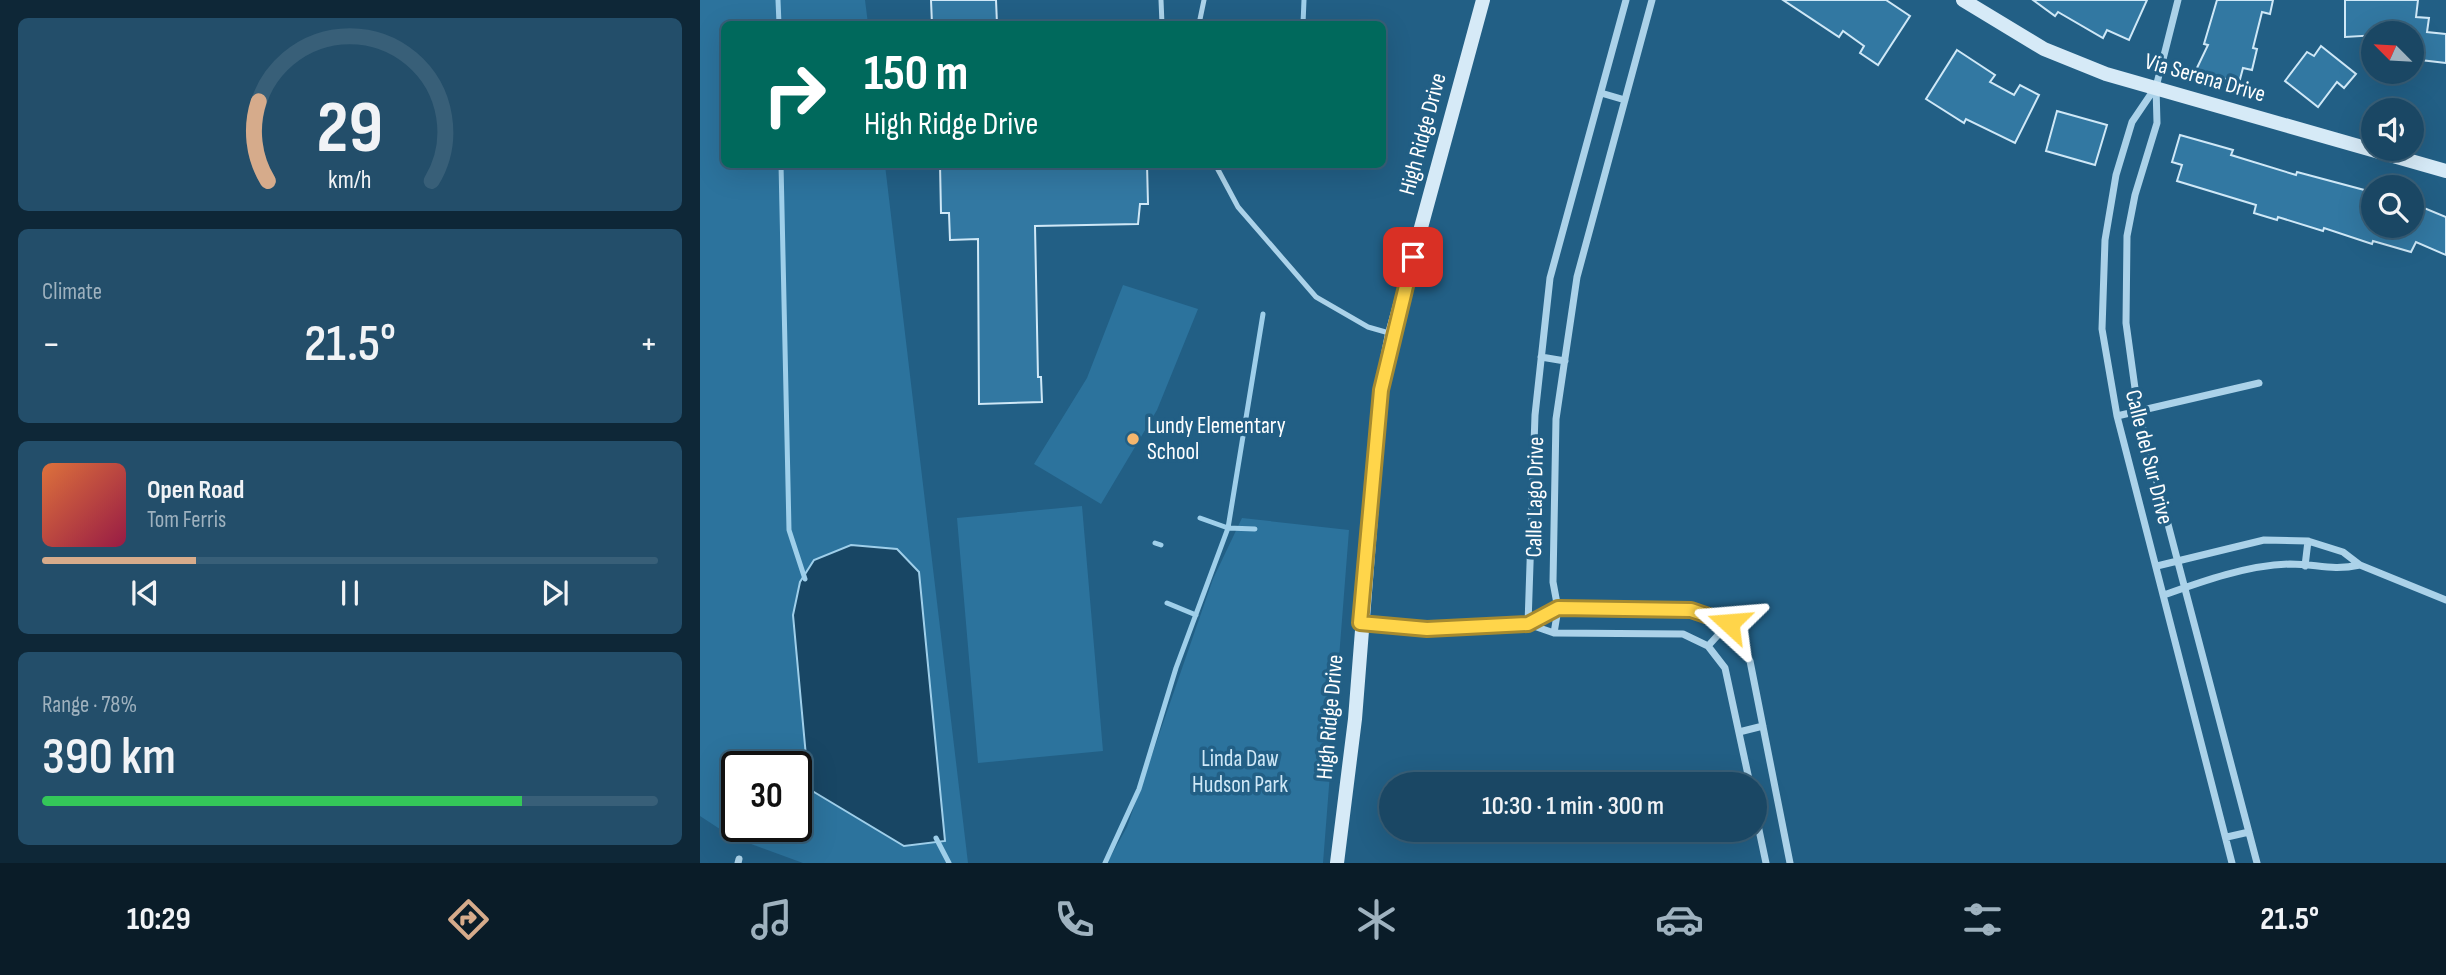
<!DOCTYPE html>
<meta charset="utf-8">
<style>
:root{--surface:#1a4764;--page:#234e6a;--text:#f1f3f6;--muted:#9fb2bf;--line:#385f78;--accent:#d6ab8b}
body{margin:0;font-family:"Sofia Sans Condensed",sans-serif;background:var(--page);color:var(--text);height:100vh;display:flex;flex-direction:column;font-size:26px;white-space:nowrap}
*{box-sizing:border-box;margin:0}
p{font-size:23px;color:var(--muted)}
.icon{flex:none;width:38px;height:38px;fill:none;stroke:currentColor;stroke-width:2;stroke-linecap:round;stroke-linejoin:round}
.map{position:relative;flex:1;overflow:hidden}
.sheet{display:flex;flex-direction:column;gap:18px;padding:18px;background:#0e2737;width:700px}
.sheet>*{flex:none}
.top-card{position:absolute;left:21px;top:21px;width:665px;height:147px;border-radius:10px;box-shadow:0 7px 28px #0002,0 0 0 2px var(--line);background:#00695c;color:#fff;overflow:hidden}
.needle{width:46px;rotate:294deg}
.fabs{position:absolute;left:1661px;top:21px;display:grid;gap:14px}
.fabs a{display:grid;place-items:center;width:63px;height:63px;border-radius:50%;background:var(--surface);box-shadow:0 7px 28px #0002,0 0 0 2px var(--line);font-size:35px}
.speed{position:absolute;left:21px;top:751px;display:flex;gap:14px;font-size:35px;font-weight:700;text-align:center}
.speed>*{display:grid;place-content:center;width:91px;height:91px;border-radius:50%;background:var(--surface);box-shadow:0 7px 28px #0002,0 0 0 2px var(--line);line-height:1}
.speed .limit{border:4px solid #111;border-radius:10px;background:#fff;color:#111}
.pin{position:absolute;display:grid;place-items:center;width:60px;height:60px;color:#fff;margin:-30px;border-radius:14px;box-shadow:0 4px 10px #0006}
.me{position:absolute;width:77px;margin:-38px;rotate:289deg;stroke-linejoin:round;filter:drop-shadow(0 0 5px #0008)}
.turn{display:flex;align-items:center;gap:24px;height:147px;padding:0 28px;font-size:32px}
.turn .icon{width:91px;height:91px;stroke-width:2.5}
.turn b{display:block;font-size:49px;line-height:60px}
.big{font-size:52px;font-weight:600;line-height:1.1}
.sheet .tile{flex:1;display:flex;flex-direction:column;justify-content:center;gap:10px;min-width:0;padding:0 24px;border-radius:10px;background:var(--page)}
.sheet .dial{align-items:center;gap:0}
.dial svg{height:182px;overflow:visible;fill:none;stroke:var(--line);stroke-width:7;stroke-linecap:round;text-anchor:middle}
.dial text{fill:var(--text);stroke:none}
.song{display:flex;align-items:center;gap:21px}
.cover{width:84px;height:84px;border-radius:10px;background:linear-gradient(135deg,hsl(20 70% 55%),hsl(340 70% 35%))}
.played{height:7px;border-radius:4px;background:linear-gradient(90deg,var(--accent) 25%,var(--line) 25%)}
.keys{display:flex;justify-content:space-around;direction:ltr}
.heat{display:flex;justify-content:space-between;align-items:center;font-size:38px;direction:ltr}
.charge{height:10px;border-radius:5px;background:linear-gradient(90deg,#34c759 78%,var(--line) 0)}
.trip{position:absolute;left:679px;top:772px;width:388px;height:70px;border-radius:35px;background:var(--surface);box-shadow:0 7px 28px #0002,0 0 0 2px var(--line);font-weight:600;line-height:70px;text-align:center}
.tabs{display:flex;height:112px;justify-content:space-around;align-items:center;background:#0a1c28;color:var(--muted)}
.tabs .icon{width:49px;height:49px}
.tabs .current{color:var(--accent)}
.tabs b{font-size:32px;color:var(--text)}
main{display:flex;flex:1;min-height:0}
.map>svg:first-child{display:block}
.green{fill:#2c739d;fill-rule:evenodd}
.water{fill:#184664;stroke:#9fcfea;stroke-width:2}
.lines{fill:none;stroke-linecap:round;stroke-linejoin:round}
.stream{stroke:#9fcfea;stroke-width:5}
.building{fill:#3278a2;stroke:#cfe8f7;stroke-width:2}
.lane{stroke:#abd2e9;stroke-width:5}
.street{stroke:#abd2e9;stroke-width:7}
.secondary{stroke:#d6eaf7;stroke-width:14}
.route-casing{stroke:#a68a30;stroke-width:18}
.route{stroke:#ffd54a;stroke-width:12}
.poi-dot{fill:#f5b66d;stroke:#225f85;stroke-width:2.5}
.labels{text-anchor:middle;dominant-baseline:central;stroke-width:7;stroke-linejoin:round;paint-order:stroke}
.street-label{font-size:23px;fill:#fff;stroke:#225f85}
.poi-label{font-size:23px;fill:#fff;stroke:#225f85;text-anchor:start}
.park-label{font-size:23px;fill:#cfe8f7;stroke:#225f85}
</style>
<main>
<section class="sheet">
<div class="tile dial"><svg viewBox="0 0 100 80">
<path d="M14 69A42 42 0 1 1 86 69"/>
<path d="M14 69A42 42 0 0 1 10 34" stroke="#d6ab8b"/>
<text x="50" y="56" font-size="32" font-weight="700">29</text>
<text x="50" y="72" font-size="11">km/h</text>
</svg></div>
<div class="tile"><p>Climate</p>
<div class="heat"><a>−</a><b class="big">21.5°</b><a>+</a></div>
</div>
<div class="tile">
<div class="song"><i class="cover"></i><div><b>Open Road</b><p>Tom Ferris</p></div></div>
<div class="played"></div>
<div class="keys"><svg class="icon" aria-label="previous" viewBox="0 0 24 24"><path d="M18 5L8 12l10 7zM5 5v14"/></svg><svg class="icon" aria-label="pause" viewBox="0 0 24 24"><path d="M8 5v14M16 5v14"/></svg><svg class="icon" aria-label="next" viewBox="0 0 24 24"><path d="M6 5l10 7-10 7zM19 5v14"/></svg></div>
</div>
<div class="tile"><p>Range · 78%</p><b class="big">390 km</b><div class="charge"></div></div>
</section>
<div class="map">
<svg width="1746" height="863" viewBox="0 0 1746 863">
<rect width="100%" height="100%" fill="#225f85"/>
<path class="green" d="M0,0H165L168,24H24V164L185,165L268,863H103L32,837L0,816ZM37,766H96V826H37Z
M423,285L498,309L457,410L401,504L334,464L387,378Z
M382,506L403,751L278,763L257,518Z
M542,518L649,530L623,863H407L427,827L513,579Z"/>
<path class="water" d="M151,545L197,549L219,572L245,841L204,846L109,789L93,615L100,582L114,560Z"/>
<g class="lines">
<path class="stream" d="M78,0L79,24
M603,24L604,0
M81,164L89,530L105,579
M500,518L528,528L555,529
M455,543L461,545
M467,603L496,615
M236,838L249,863
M405,863L439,789L476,668L528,528L563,314"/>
</g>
<path class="building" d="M231,0H296L297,24H232Z
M1083,0H1186L1210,16L1178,65L1160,53L1164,46L1143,31L1139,37Z
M1333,0H1447L1429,40L1407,30L1403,38L1358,12L1355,16Z
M1517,0H1573L1570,14L1562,12L1553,48L1557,49L1552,70L1543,68L1539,83L1496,70L1508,45L1504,44Z
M1645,0H1718L1716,17L1729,18L1727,32L1746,34V63L1712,59V33L1645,37Z
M1621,46L1656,74L1644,88L1637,82L1618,107L1585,81L1607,52L1614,56Z
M1257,50L1295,75L1290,82L1314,95L1320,85L1339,95L1315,143L1266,119L1264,123L1226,99Z
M1357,111L1407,125L1395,165L1346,151Z
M1480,135L1533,150L1531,155L1596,175L1597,172L1668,191L1665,198L1673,201V226H1712V203L1746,217V255L1716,242L1711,252L1673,241L1672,244L1624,228L1623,231L1578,217L1577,220L1554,213L1556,205L1477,181L1482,165L1472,162Z
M240,164H447L448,204H440L438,224L335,226L338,377H341L342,402L279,404L278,239L250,240L249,213H241Z"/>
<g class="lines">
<path class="lane" d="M461,0L462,24
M499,24L504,0
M515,164L538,207L616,297L668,327L689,333"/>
<path class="street" d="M1478,0L1456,87L1457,123L1435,195L1427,236L1426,323L1438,410L1557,863
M1455,88L1432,122L1416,175L1405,240L1402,329L1417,416L1532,863
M901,93L925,100
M841,357L865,361
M1417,416L1559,383
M1457,566L1564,540L1608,541L1643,552L1660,565L1746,600
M1605,566L1608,541
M1464,595C1503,581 1548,565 1590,564C1617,564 1631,571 1660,565
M661,623L727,629L828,624L854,633L983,634L1008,646L1025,668L1050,784
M828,624L835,415L850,278L926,0
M828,624L858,609L991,610L1029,623L1050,661L1090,863
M854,633L858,609L853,582L856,419L877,277L952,0
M1008,646L1029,623
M1039,732L1063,726
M1055,811L1066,863
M1527,837L1549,832
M38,863L39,859"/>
<path class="secondary" d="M1263,0L1344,49L1406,74L1746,171
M637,863L655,719L681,390L692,334L783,0"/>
</g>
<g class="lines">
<g class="route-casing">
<path id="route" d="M713,257L681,390L660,623L727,629L828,624L858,608L991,610L1029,623"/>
</g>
<use href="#route" class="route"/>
</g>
<circle class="poi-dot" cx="433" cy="439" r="7"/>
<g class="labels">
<g class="street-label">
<text transform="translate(1505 78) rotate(16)">Via Serena Drive</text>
<text transform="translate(723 134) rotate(-75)">High Ridge Drive</text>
<text transform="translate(1449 457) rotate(76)">Calle del Sur Drive</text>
<text transform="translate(835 497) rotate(-89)">Calle Lago Drive</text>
<text transform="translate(630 717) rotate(-85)">High Ridge Drive</text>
</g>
<g class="poi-label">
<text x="447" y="426">Lundy Elementary<tspan x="447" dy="26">School</tspan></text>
</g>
<g class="park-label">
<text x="540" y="759">Linda Daw<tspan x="540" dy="26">Hudson Park</tspan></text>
</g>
</g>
</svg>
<div class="fabs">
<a><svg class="needle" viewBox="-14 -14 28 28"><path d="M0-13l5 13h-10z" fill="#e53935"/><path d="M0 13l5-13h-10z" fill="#9fb2bf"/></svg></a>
<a><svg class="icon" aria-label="sound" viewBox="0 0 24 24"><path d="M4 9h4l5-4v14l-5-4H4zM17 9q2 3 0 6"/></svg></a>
<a><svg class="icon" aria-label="search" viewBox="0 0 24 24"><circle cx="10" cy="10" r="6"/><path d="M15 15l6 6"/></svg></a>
</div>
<div class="speed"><div class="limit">30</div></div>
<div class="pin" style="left:713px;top:257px;background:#d93025"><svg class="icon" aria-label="arrive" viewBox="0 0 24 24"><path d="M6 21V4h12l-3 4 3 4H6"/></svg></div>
<svg class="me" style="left:1029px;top:623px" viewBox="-20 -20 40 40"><path d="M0-17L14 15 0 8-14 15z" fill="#ffd54a" stroke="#fff" stroke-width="4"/></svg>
<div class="trip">10:30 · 1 min · 300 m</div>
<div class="top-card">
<div class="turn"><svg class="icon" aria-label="right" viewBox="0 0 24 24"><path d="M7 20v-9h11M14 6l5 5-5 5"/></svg><div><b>150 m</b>High Ridge Drive</div></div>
</div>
</div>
</main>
<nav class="tabs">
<b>10:29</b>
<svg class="icon current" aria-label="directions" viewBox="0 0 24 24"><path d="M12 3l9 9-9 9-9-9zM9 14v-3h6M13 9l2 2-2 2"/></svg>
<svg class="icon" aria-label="music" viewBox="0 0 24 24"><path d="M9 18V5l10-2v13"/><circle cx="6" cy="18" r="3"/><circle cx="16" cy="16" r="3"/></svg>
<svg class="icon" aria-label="phone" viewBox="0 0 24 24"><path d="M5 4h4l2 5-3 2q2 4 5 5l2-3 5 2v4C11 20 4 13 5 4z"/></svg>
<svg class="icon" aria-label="climate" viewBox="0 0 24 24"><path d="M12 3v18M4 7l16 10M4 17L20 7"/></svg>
<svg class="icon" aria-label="car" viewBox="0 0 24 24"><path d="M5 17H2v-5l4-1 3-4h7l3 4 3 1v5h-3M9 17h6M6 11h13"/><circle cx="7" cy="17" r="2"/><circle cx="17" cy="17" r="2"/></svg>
<svg class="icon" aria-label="filters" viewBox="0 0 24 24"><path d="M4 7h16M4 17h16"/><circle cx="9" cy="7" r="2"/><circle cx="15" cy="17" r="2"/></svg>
<b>21.5°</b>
</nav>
